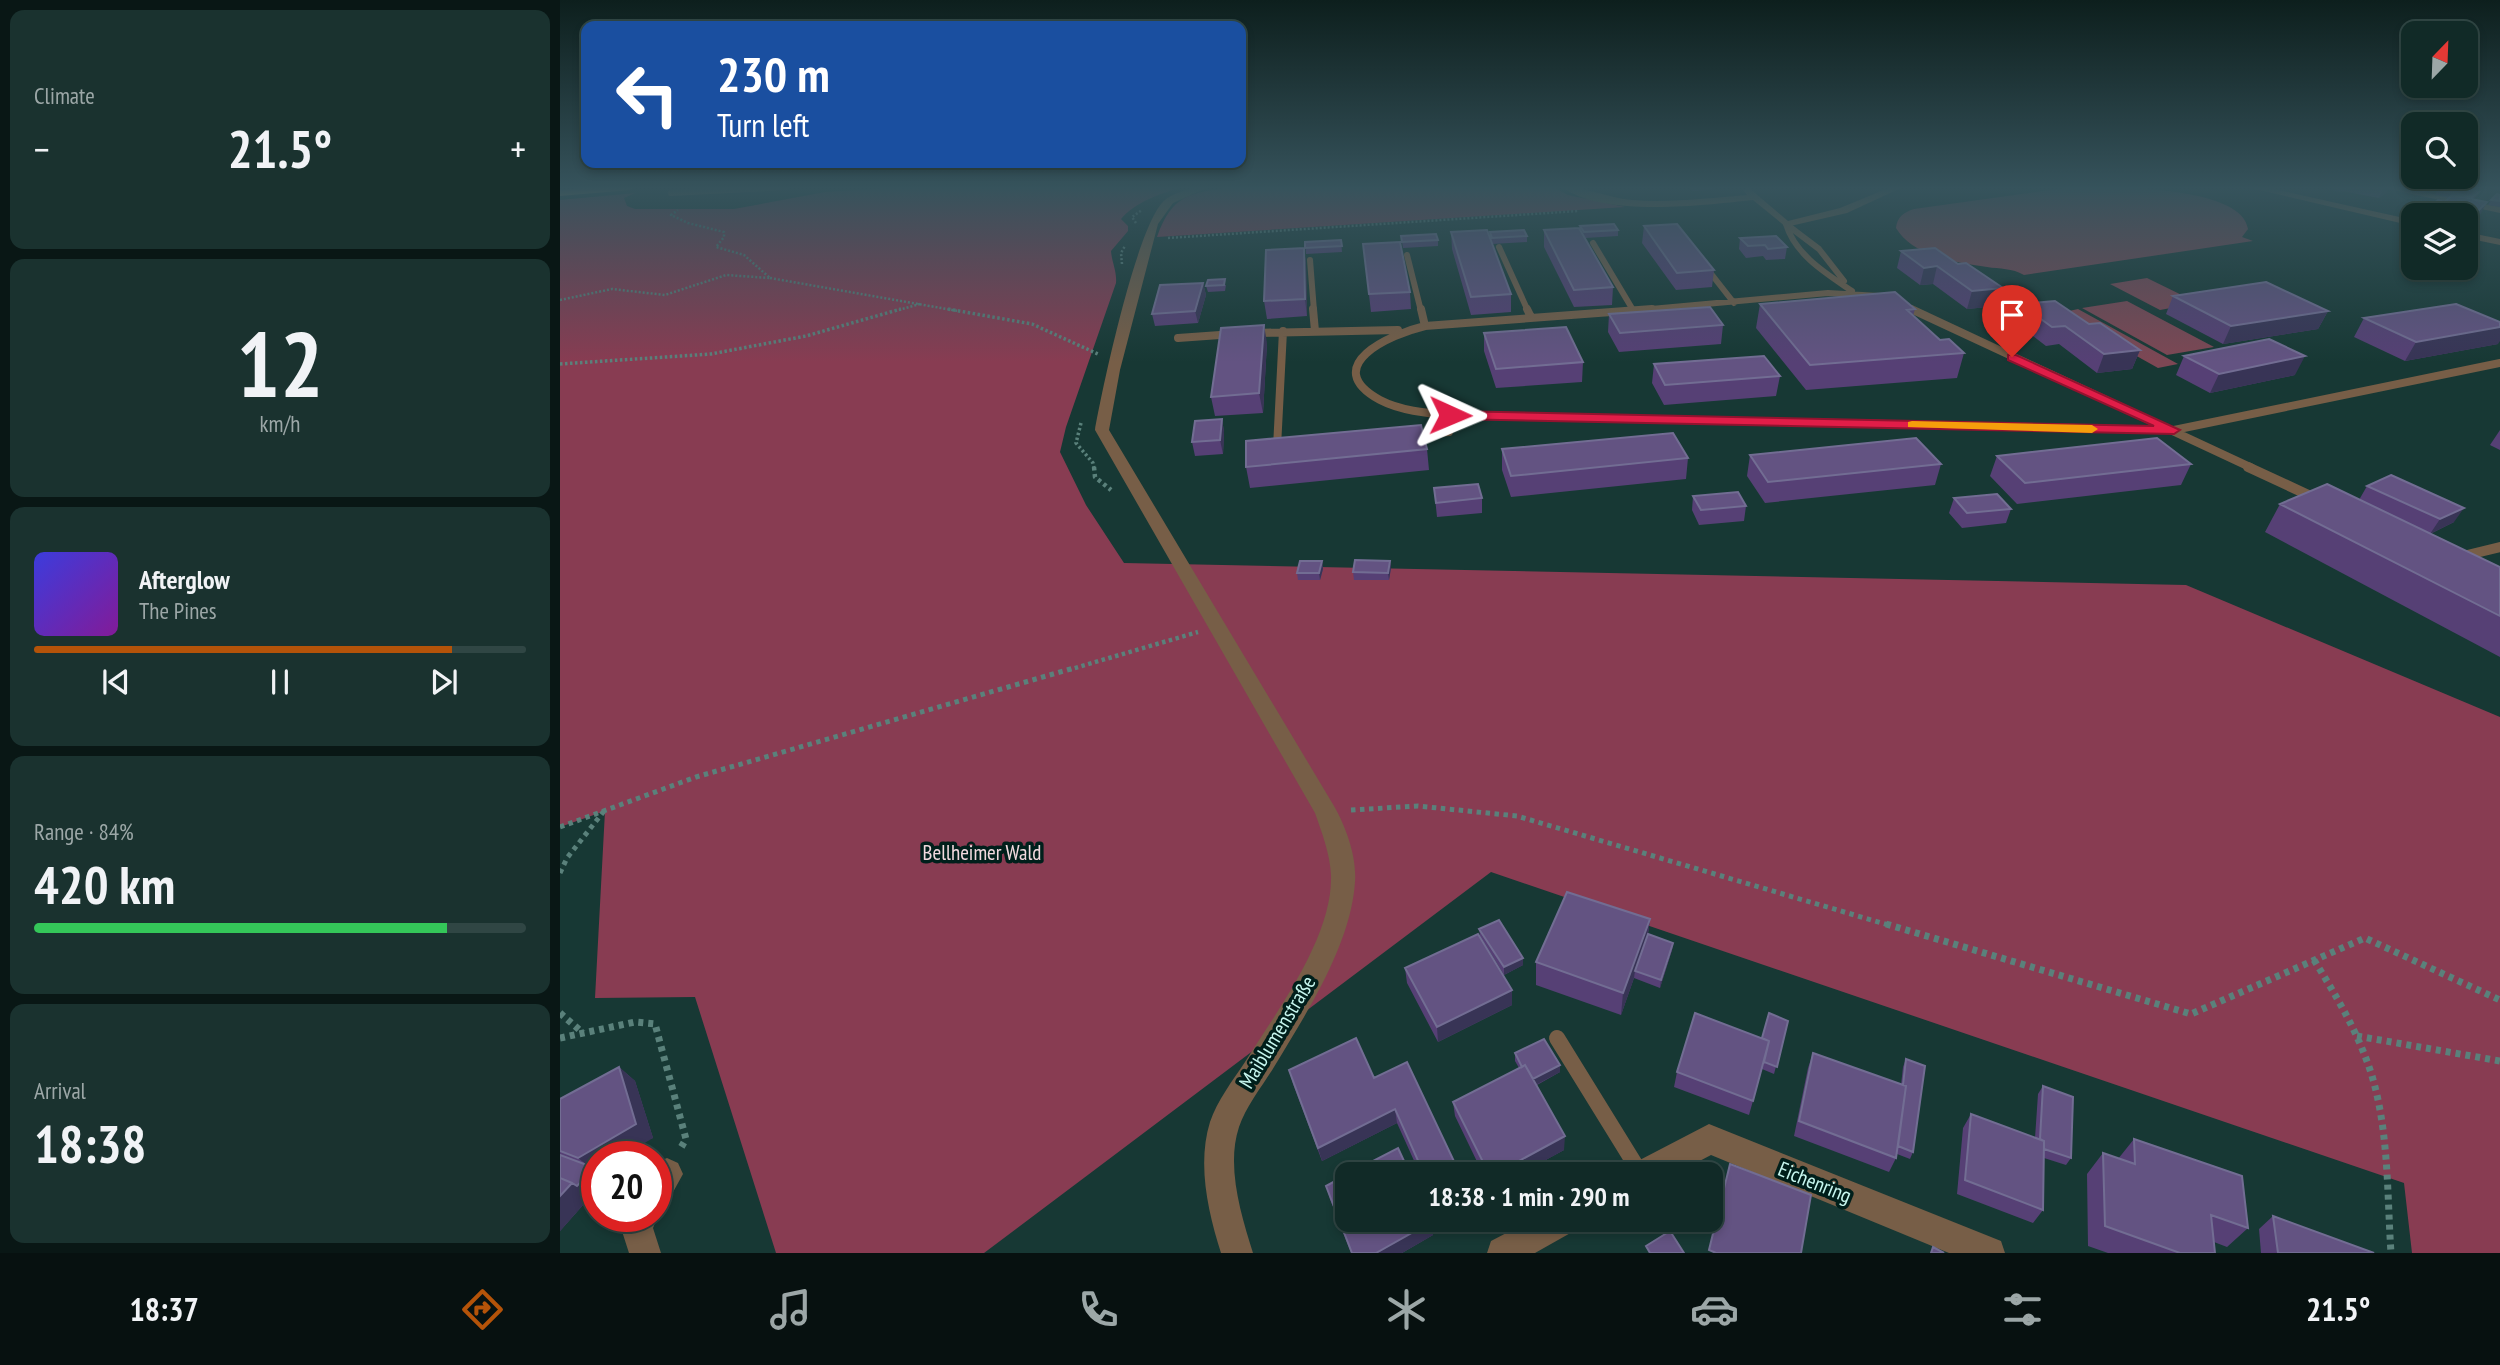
<!DOCTYPE html>
<meta charset="utf-8">
<style>
:root{--surface:#112a27;--page:#1a322f;--text:#f1f3f6;--muted:#9ca7a7;--line:#304644;--accent:#b45309}
body{margin:0;font-family:"PT Sans Narrow",sans-serif;background:var(--page);color:var(--text);height:100vh;display:flex;flex-direction:column;font-size:26px;white-space:nowrap}
*{box-sizing:border-box;margin:0}
p{font-size:23px;color:var(--muted)}
.icon{flex:none;width:38px;height:38px;fill:none;stroke:currentColor;stroke-width:2;stroke-linecap:round;stroke-linejoin:round}
.map{position:relative;flex:1;overflow:hidden}
.panel{display:flex;flex-direction:column;gap:10px;padding:10px;background:#091715;width:560px}
.panel>*{flex:none}
.top-card{position:absolute;left:21px;top:21px;width:665px;height:147px;border-radius:14px;box-shadow:0 4px 10px #0003,0 0 0 2px var(--line);background:#1a4fa0;color:#fff;overflow:hidden}
.needle{width:46px;rotate:23deg}
.tools{position:absolute;left:1841px;top:21px;display:grid;gap:14px}
.tools a{display:grid;place-items:center;width:77px;height:77px;border-radius:14px;background:var(--surface);box-shadow:0 4px 10px #0003,0 0 0 2px var(--line);font-size:35px}
.speed{position:absolute;left:21px;top:1141px;display:flex;gap:14px;font-size:35px;font-weight:700;text-align:center}
.speed>*{display:grid;place-content:center;width:91px;height:91px;border-radius:50%;background:var(--surface);box-shadow:0 4px 10px #0003,0 0 0 2px var(--line);line-height:1}
.speed .limit{border:10px solid #d22;background:#fff;color:#111}
.pin{position:absolute;display:grid;place-items:center;width:60px;height:60px;color:#fff;margin:-72px -30px;border-radius:50% 50% 50% 0;rotate:-45deg;box-shadow:0 0 7px #0007}
.pin .icon{rotate:45deg}
.me{position:absolute;width:77px;margin:-38px;rotate:91deg;stroke-linejoin:round;filter:drop-shadow(0 0 5px #0008)}
.turn{display:flex;align-items:center;gap:24px;height:147px;padding:0 21px;font-size:32px}
.turn .icon{width:91px;height:91px;stroke-width:2.5}
.turn b{display:block;font-size:49px;line-height:60px}
.big{font-size:52px;font-weight:800;line-height:1.1}
.panel .card{flex:1;display:flex;flex-direction:column;justify-content:center;gap:10px;min-width:0;padding:0 24px;border-radius:14px;background:var(--page)}
.panel .dial{align-items:center;gap:0}
.dial b{font-size:91px;line-height:1}
.song{display:flex;align-items:center;gap:21px}
.cover{width:84px;height:84px;border-radius:10px;background:linear-gradient(135deg,hsl(240 70% 55%),hsl(290 70% 35%))}
.played{height:7px;border-radius:4px;background:linear-gradient(90deg,var(--accent) 85%,var(--line) 85%)}
.keys{display:flex;justify-content:space-around;direction:ltr}
.heat{display:flex;justify-content:space-between;align-items:center;font-size:38px;direction:ltr}
.charge{height:10px;border-radius:5px;background:linear-gradient(90deg,#34c759 84%,var(--line) 0)}
.trip{position:absolute;left:775px;top:1162px;width:388px;height:70px;border-radius:14px;background:var(--surface);box-shadow:0 4px 10px #0003,0 0 0 2px var(--line);font-weight:800;line-height:70px;text-align:center}
.menu{display:flex;height:112px;justify-content:space-around;align-items:center;background:#071110;color:var(--muted)}
.menu .icon{width:49px;height:49px}
.menu .active{color:var(--accent)}
.menu b{font-size:32px;color:var(--text)}
main{display:flex;flex:1;min-height:0}
.map>svg:first-child{display:block}
.green{fill:#7d4754}
.forest{fill:#883c52}
.lines{fill:none;stroke-linecap:round;stroke-linejoin:round}
.path-far4{stroke:#5a817b;stroke-width:2.5;stroke-dasharray:2 2;stroke-linecap:butt}
.path-far3{stroke:#5a817b;stroke-width:3.5;stroke-dasharray:2.5 2.5;stroke-linecap:butt}
.path-far2{stroke:#5a817b;stroke-width:4.5;stroke-dasharray:3.5 3.5;stroke-linecap:butt}
.path-far1{stroke:#5a817b;stroke-width:5;stroke-dasharray:4.5 4.5;stroke-linecap:butt}
.path{stroke:#5a817b;stroke-width:7;stroke-dasharray:5 5;stroke-linecap:butt}
.service-far3{stroke:#775e47;stroke-width:6}
.service-far2{stroke:#775e47;stroke-width:8}
.service-far1{stroke:#775e47;stroke-width:10}
.service{stroke:#775e47;stroke-width:16}
.minor{fill:#775e47;fill-rule:evenodd}
.tertiary{fill:#775e47;fill-rule:evenodd}
.trunk{fill:#c8905a;fill-rule:evenodd}
.wall{fill:#564075}
.shaded-wall{fill:#383456}
.building{fill:#635382;stroke:#726d93;stroke-width:2}
.route{fill:#e11d48;stroke:#92132f;stroke-width:2}
.slow{fill:#f59e0b}
.labels{text-anchor:middle;dominant-baseline:central;stroke-width:7;stroke-linejoin:round;paint-order:stroke}
.near-park-label{font-size:21px;fill:#f2dadf;stroke:#001f1b}
.near-street-label{font-size:21px;fill:#c7f7ef;stroke:#001f1b}
</style>
<main>
<section class="panel">
<div class="card"><p>Climate</p>
<div class="heat"><a>−</a><b class="big">21.5°</b><a>+</a></div>
</div>
<div class="card dial"><b>12</b><p>km/h</p></div>
<div class="card">
<div class="song"><i class="cover"></i><div><b>Afterglow</b><p>The Pines</p></div></div>
<div class="played"></div>
<div class="keys"><svg class="icon" aria-label="previous" viewBox="0 0 24 24"><path d="M18 5L8 12l10 7zM5 5v14"/></svg><svg class="icon" aria-label="pause" viewBox="0 0 24 24"><path d="M8 5v14M16 5v14"/></svg><svg class="icon" aria-label="next" viewBox="0 0 24 24"><path d="M6 5l10 7-10 7zM19 5v14"/></svg></div>
</div>
<div class="card"><p>Range · 84%</p><b class="big">420 km</b><div class="charge"></div></div>
<div class="card"><p>Arrival</p><b class="big">18:38</b></div>
</section>
<div class="map">
<svg width="1940" height="1253" viewBox="0 0 1940 1253">
<rect width="100%" height="100%" fill="#173834"/>
<path class="green" d="M1511,187C1544,187 1682,184 1688,229L1682,237L1693,241L1464,275C1452,268 1440,269 1427,267C1398,263 1352,256 1336,228C1337,217 1344,212 1354,209Z
M1587,278L1638,303L1600,310L1550,284Z
M1567,301L1654,347L1607,355L1522,308Z
M1518,309L1618,364L1598,368L1500,313Z"/>
<path class="forest" d="M342,187H622C602,193 575,202 561,219L568,226V231L551,251C552,263 557,271 556,283L506,427L500,452L526,505L564,563L1626,585L1940,717V1253H1852L1844,1183L931,872L424,1253H216L135,997L35,998L45,811L0,827V200L75,193L64,198L67,206L75,209H174L265,192Z
M671,187H993L1008,195L1065,207L597,237C612,195 629,193 671,187Z"/>
<g class="lines">
<path class="path-far4" d="M576,223L572,217L582,210
M608,238L1018,211
M562,264L561,253L565,246
M210,278L398,311
M0,300L52,289L105,295L166,275L210,278L184,255L156,247L164,237V232L128,223L111,215L118,210
M335,311L360,304"/>
<path class="path-far3" d="M388,309L472,324L538,354
M0,364L151,354L246,336L341,309
M521,423L516,443L533,463L534,468"/>
<path class="path-far2" d="M534,467L535,477L551,490
M508,670L638,632"/>
<path class="path-far1" d="M791,810L858,806L957,816L1332,926
M0,827L136,777L514,668
M0,873L7,858L44,811"/>
<path class="path" d="M1326,924L1631,1014L1805,938L1940,1000
M1754,960C1777,997 1799,1034 1812,1076C1829,1133 1827,1194 1831,1253
M0,1013L23,1033
M1797,1036L1940,1061
M0,1038L75,1022L95,1024L126,1139L119,1151"/>
<path class="service-far3" d="M111,193L226,187
M1226,224C1235,255 1267,274 1292,291
M1226,224L1259,249L1284,281
M1033,243L1073,310
M939,247L968,311
M847,255L861,311
M750,260L754,311
M1145,266L1174,303
M1344,306L1355,311
M1069,311L1268,293L1319,296"/>
<path class="service-far2" d="M753,309L755,331
M861,309L865,326
M967,309L971,317
M1092,309L865,326C831,334 758,366 820,400C841,411 867,413 890,415L1614,430L1940,363
M1351,309L1692,468
M694,333L838,330
M618,338L674,334
M849,435L889,432L890,415
M721,447H717L723,331"/>
<path class="service-far1" d="M1688,467L1757,499
M1899,557L1940,547"/>
<path class="service" d="M997,1038L1081,1174"/>
<path class="minor" d="M636,187H649L613,203L598,224L560,370L549,430L774,806C786,827 797,857 795,882C791,945 746,1014 714,1067C703,1085 686,1106 679,1127C666,1166 681,1215 693,1253H661C648,1212 637,1164 650,1122C657,1101 673,1080 685,1062C717,1011 773,937 771,875C770,854 762,833 755,813L535,430C542,390 578,219 606,199C614,193 627,190 636,187Z
M1002,187C1023,186 1049,198 1072,200C1110,203 1149,198 1187,195L1183,190L1188,187L1228,221L1280,208L1331,187H1343L1287,213L1226,227L1193,200C1144,205 1043,218 1002,187Z
M1819,187H1837L1940,207V213Z
M1149,1124L1441,1241L1445,1253H1389L1151,1155L1115,1174H1070L1074,1163Z
M107,1158L118,1163L123,1174L107,1203L96,1208V1163Z
M96,1212L98,1216L93,1228L101,1253H69L60,1225L63,1216H96Z
M971,1220H1019L1014,1231L975,1253H927L931,1241Z"/>
<path class="tertiary" d="M1687,187H1704L1853,220V226Z
M1906,232L1940,239V245L1906,238Z"/>
<path class="trunk" d="M39,187H75L70,190L0,196V190Z"/>
</g>
<path class="wall" d="M1128,187H1154V190L1132,191Z
M1766,187H1830L1826,193L1819,198L1782,191L1780,192L1772,190L1774,188Z
M1836,187H1872L1864,193Z
M1904,187H1919L1917,190Z
M1920,187H1940V190Z
M1878,190L1919,192L1916,197L1912,200L1921,213L1913,221L1906,219V215H1888L1869,210L1872,205L1885,202L1889,198L1875,195Z
M1940,195V207L1928,205L1931,200Z
M1020,226L1058,230V236L1025,238L1053,287L1052,305L1014,307L984,247V230H1020Z
M1084,226L1154,270L1152,287L1116,290L1082,243Z
M891,232L951,294V312L911,315L892,249Z
M930,232L967,236V242L932,244L930,237Z
M841,236L878,240V246L843,248Z
M1180,238L1227,247L1225,259L1206,260L1203,256L1186,258L1179,249Z
M781,240L782,252L746,254L745,242Z
M803,244L850,292L851,309L811,312Z
M744,248L746,265L747,316L707,319L704,301Z
M1341,251L1398,264L1443,288L1438,306L1407,309L1373,284L1360,285L1337,268Z
M643,283L646,295L638,323L595,326L592,314Z
M666,285L665,291L648,292L646,286Z
M1613,296L1768,311L1758,329L1663,344L1606,314Z
M1200,304L1355,309L1353,316L1380,340L1404,353L1397,378L1246,390L1196,328Z
M1460,304L1529,324L1580,350L1572,369L1537,373L1499,344L1486,346L1455,322Z
M1049,314L1163,325L1161,344L1059,352L1048,332Z
M1804,318L1938,344L1845,361L1794,337Z
M924,333L1023,362L1022,382L936,388L924,351Z
M707,343L703,413L655,416L651,397Z
M1624,356L1735,375L1650,393L1616,375Z
M1094,364L1220,376L1216,396L1104,405L1092,383Z
M662,419L664,432L663,454L635,456L632,442Z
M1940,430V450L1930,445Z
M867,449L869,470L690,488L686,467Z
M942,449L1128,458L1126,479L951,497L942,470Z
M1190,455L1381,464L1375,485L1205,503L1187,476Z
M1437,456L1631,464L1621,485L1457,504L1430,476Z
M1807,486L1894,522L1870,534L1799,500Z
M874,488L922,498V513L877,517Z
M1133,496L1186,506L1184,521L1139,525L1132,510Z
M1394,498L1451,509L1446,523L1402,528L1389,513Z
M1720,504L1940,567V657L1705,532Z
M762,561L763,569L760,580H738L737,573Z
M830,561L831,568L829,580H794L793,572Z
M1090,919L1088,934L1113,943L1112,950L1100,988L1074,978L1061,1015L976,985V962Z
M919,929L963,965L944,975L920,936Z
M845,968L952,990V1005L878,1042L847,983Z
M1228,1021L1214,1074L1202,1069L1189,1115L1114,1087L1117,1072L1202,1038Z
M955,1053L1000,1065V1072L977,1085L1004,1150L960,1174H923L895,1116L893,1102L959,1068L955,1061Z
M1253,1053L1341,1085L1343,1067L1346,1059L1353,1152L1350,1159L1337,1154L1336,1158L1329,1172L1234,1136L1248,1068Z
M59,1067L75,1081L93,1138L37,1157V1181L27,1193L31,1196L0,1231V1099Z
M729,1070L814,1078L900,1174H860L837,1123L762,1161L733,1084Z
M1483,1086L1511,1158L1506,1165L1484,1158L1483,1210L1473,1223L1397,1194L1403,1128L1411,1114L1475,1138L1478,1094Z
M1574,1139L1688,1228L1667,1247L1654,1242L1655,1253H1548L1528,1246L1527,1174L1543,1153L1558,1159Z
M766,1186L871,1222L873,1235L842,1253H791L770,1199Z
M1713,1216L1814,1253H1701L1699,1229Z"/>
<path class="shaded-wall" d="M1824,187H1830L1826,193L1819,198Z
M1927,202L1921,213L1913,221L1919,210Z
M744,248L746,265L747,316L745,299Z
M1377,266L1373,284L1360,285L1364,268Z
M643,283L646,295L638,323L635,311Z
M1443,288L1438,306L1407,309L1412,291Z
M1768,311L1758,329L1663,344L1671,326Z
M704,325L707,343L703,413L699,393Z
M1940,327V341L1938,344L1845,361L1856,342Z
M1580,350L1572,369L1537,373L1544,354Z
M1745,356L1735,375L1650,393L1659,374Z
M662,419L664,432L663,454L660,440Z
M1904,508L1894,522L1870,534L1880,519Z
M762,561L763,569L760,580L759,573Z
M830,561L831,568L829,580L828,573Z
M1090,919L1087,942L1075,971L1074,978L1061,1015L1063,993Z
M1113,943L1112,950L1100,988L1101,980Z
M963,958V965L944,975V967Z
M952,990V1005L878,1042L877,1027Z
M1000,1065V1072L970,1088V1081Z
M59,1067L75,1081L93,1138L61,1157H37V1181L27,1193L31,1196L0,1231V1196L27,1165L18,1158Z
M835,1109L837,1123L762,1161L758,1148Z
M1005,1136L1004,1150L960,1174H935Z
M871,1222L873,1235L842,1253H816Z"/>
<path class="building" d="M1882,187H1895L1919,192L1912,197L1878,190Z
M1937,194L1940,195V201L1931,200Z
M1892,195L1927,202L1919,210L1884,203Z
M1878,200L1885,202L1881,207L1872,205Z
M1054,224L1058,230L1024,232L1020,226Z
M1117,224L1154,270L1117,273L1084,226Z
M1019,228L1053,287L1014,290L984,230Z
M927,230L951,294L911,297L891,232Z
M964,230L967,236L932,238L930,232Z
M876,234L878,240L842,242L841,236Z
M1216,236L1227,247L1208,249L1205,245L1188,246L1180,238Z
M781,240L782,246L745,248V242Z
M840,242L850,292L809,294L803,244Z
M744,248L745,299L704,301L706,250Z
M1375,248L1398,264L1406,263L1443,288L1412,291L1377,266L1364,268L1341,251Z
M665,279L664,285L646,286L648,280Z
M1706,282L1768,311L1671,326L1613,296Z
M643,283L635,311L592,314L600,285Z
M1335,292L1355,309L1347,310L1380,340L1389,339L1404,353L1250,365L1200,304Z
M1495,301L1529,324L1540,323L1580,350L1544,354L1505,326L1492,327L1460,304Z
M1896,304L1940,322V327L1856,342L1804,318Z
M1150,307L1163,325L1060,333L1049,314Z
M704,325L699,393L651,397L661,328Z
M1006,327L1023,362L936,369L924,333Z
M1709,339L1745,356L1659,374L1624,356Z
M1204,356L1220,376L1105,385L1094,364Z
M662,419L660,440L632,442L635,421Z
M861,425L867,449L686,467V441Z
M1113,433L1128,458L951,476L942,449Z
M1356,438L1381,464L1208,482L1190,455Z
M1597,438L1631,464L1465,483L1437,456Z
M1831,475L1904,508L1880,519L1807,486Z
M918,484L922,498L876,503L874,488Z
M1767,484L1940,567V616L1720,504Z
M1178,492L1186,506L1141,510L1133,496Z
M1437,494L1451,509L1407,513L1394,498Z
M795,560L830,561L828,573L793,572Z
M740,561H762L759,573H737Z
M1007,892L1090,919L1063,993L976,962Z
M939,920L963,958L944,967L919,929Z
M918,934L952,990L877,1027L845,968Z
M1088,934L1113,943L1101,980L1075,971Z
M1135,1013L1209,1041L1193,1101L1117,1072Z
M1209,1013L1228,1021L1217,1067L1204,1062L1209,1041L1202,1038Z
M796,1038L814,1078L847,1062L900,1174H864L835,1109L758,1148L729,1070Z
M984,1039L1000,1065L973,1079L965,1065L962,1067L955,1053Z
M1253,1053L1346,1086L1336,1158L1239,1121Z
M1346,1059L1365,1066L1353,1152L1338,1146L1346,1086L1343,1085Z
M965,1065L1005,1136L935,1174H929L893,1102Z
M59,1067L76,1124L18,1158L0,1151V1099Z
M1483,1086L1513,1097L1511,1158L1484,1149V1141L1480,1139Z
M1411,1114L1484,1141L1483,1210L1405,1180Z
M1574,1139L1682,1176L1688,1228L1651,1215L1655,1253H1620L1545,1226L1543,1153L1575,1164Z
M838,1148L850,1174H788Z
M0,1155L27,1165L30,1172L17,1186L12,1183L0,1178Z
M1170,1164L1251,1195L1241,1253H1156L1149,1250Z
M788,1174V1220H870L871,1222L816,1253H792L766,1186Z
M0,1178L12,1183L0,1196Z
M1713,1216L1814,1253H1718Z
M1110,1231L1124,1253H1090L1086,1246Z
M1373,1247L1384,1253H1371Z"/>
<linearGradient id="sky" x2="0" y2="1"><stop stop-color="#0d1f1d"/><stop offset="0.52" stop-color="#36535c"/><stop offset="1" stop-color="#36535c" stop-opacity="0"/></linearGradient>
<rect width="1940" height="362" fill="url(#sky)"/>
<path class="route" d="M1448,355H1456L1620,430L1614,434L890,419L884,415L890,411L1594,426L1448,360Z"/>
<path class="slow" d="M1352,421L1532,425L1538,429L1532,433L1348,427V422Z"/>
<g class="labels">
<g class="near-park-label">
<text x="422" y="852">Bellheimer Wald</text>
</g>
<g class="near-street-label">
<text transform="translate(717 1032) rotate(-59)">Maiblumenstraße</text>
<text transform="translate(1255 1182) rotate(22)">Eichenring</text>
</g>
</g>
</svg>
<div class="tools">
<a><svg class="needle" viewBox="-14 -14 28 28"><path d="M0-13l5 13h-10z" fill="#e53935"/><path d="M0 13l5-13h-10z" fill="#9ca7a7"/></svg></a>
<a><svg class="icon" aria-label="search" viewBox="0 0 24 24"><circle cx="10" cy="10" r="6"/><path d="M15 15l6 6"/></svg></a>
<a><svg class="icon" aria-label="layers" viewBox="0 0 24 24"><path d="M12 4l9 5-9 5-9-5zM3 14l9 5 9-5"/></svg></a>
</div>
<div class="speed"><div class="limit">20</div></div>
<div class="pin" style="left:1452px;top:357px;background:#d93025"><svg class="icon" aria-label="arrive" viewBox="0 0 24 24"><path d="M6 21V4h12l-3 4 3 4H6"/></svg></div>
<svg class="me" style="left:890px;top:415px" viewBox="-20 -20 40 40"><path d="M0-17L14 15 0 8-14 15z" fill="#e11d48" stroke="#fff" stroke-width="4"/></svg>
<div class="trip">18:38 · 1 min · 290 m</div>
<div class="top-card">
<div class="turn"><svg class="icon" aria-label="left" viewBox="0 0 24 24"><path d="M17 20v-9H6M10 6l-5 5 5 5"/></svg><div><b>230 m</b>Turn left</div></div>
</div>
</div>
</main>
<nav class="menu">
<b>18:37</b>
<svg class="icon active" aria-label="directions" viewBox="0 0 24 24"><path d="M12 3l9 9-9 9-9-9zM9 14v-3h6M13 9l2 2-2 2"/></svg>
<svg class="icon" aria-label="music" viewBox="0 0 24 24"><path d="M9 18V5l10-2v13"/><circle cx="6" cy="18" r="3"/><circle cx="16" cy="16" r="3"/></svg>
<svg class="icon" aria-label="phone" viewBox="0 0 24 24"><path d="M5 4h4l2 5-3 2q2 4 5 5l2-3 5 2v4C11 20 4 13 5 4z"/></svg>
<svg class="icon" aria-label="climate" viewBox="0 0 24 24"><path d="M12 3v18M4 7l16 10M4 17L20 7"/></svg>
<svg class="icon" aria-label="car" viewBox="0 0 24 24"><path d="M5 17H2v-5l4-1 3-4h7l3 4 3 1v5h-3M9 17h6M6 11h13"/><circle cx="7" cy="17" r="2"/><circle cx="17" cy="17" r="2"/></svg>
<svg class="icon" aria-label="filters" viewBox="0 0 24 24"><path d="M4 7h16M4 17h16"/><circle cx="9" cy="7" r="2"/><circle cx="15" cy="17" r="2"/></svg>
<b>21.5°</b>
</nav>
